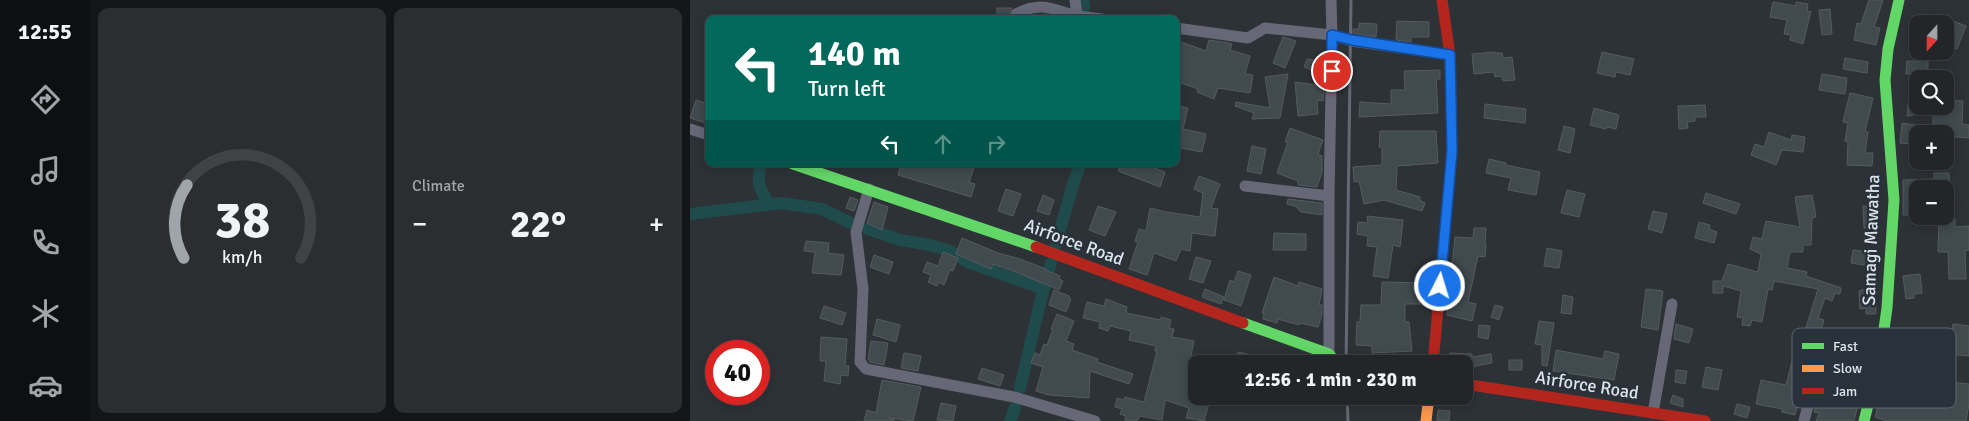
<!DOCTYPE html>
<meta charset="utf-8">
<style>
:root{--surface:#222629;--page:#2a2e31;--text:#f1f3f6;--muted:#a2a5a8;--line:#3f4346;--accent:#a0a5ab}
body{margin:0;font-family:Signika,sans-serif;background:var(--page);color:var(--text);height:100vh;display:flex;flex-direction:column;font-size:19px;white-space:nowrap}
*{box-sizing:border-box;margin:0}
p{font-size:16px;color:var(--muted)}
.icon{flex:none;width:28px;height:28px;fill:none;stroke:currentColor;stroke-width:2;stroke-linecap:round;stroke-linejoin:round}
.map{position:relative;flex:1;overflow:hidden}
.sheet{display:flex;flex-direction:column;gap:8px;padding:8px;background:#131517;width:600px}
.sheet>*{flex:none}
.guide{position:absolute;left:15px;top:15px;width:475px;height:152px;border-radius:10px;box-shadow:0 2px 12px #0003,0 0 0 1px var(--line);background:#00695c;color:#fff;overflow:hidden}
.needle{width:32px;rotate:201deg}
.fabs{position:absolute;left:1219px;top:15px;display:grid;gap:10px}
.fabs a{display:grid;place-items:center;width:45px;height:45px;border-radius:10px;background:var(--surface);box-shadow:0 2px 12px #0003,0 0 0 1px var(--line);font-size:25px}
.speed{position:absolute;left:15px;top:340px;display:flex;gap:10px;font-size:25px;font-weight:700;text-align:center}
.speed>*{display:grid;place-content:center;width:65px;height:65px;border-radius:50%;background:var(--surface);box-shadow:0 2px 12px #0003,0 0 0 1px var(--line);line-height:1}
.speed .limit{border:8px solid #d22;background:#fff;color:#111}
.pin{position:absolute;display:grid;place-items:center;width:42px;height:42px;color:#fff;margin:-21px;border:2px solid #fff;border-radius:50%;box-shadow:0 1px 5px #0007}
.me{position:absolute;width:55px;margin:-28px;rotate:5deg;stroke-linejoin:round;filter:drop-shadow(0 0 4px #0008)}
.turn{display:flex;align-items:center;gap:18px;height:105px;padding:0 20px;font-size:22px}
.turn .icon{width:65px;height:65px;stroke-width:2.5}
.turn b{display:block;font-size:35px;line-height:42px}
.lanes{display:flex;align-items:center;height:48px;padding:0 20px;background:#0003;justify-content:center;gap:25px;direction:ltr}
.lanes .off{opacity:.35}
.big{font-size:38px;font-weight:800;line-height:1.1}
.sheet .tile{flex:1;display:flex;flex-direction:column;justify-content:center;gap:8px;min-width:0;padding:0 18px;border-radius:10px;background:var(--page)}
.sheet .dial{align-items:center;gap:0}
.dial svg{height:130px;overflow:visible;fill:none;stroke:var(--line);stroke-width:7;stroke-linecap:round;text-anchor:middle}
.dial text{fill:var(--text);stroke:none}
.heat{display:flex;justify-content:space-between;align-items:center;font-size:28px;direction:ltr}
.sheet .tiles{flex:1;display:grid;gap:8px;grid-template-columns:repeat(2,1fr)}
.trip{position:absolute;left:498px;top:355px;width:285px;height:50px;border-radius:10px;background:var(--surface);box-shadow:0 2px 12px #0003,0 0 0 1px var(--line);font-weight:800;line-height:50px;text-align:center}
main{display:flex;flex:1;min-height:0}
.tab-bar{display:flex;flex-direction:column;width:90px;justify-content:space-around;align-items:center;background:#0e0f10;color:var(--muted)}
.tab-bar .icon{width:35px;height:35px}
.tab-bar .active{color:var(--accent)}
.tab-bar b{font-size:22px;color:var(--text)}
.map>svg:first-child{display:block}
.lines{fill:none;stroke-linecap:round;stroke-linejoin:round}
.canal{stroke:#1f4b4c;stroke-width:12}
.building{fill:#404a4f;stroke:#565b5e}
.street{stroke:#666877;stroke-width:11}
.fast{stroke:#63d668;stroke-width:11}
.slow{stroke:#ff974d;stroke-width:11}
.jam{stroke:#b3261e;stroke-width:11}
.rail{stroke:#656872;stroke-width:3}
.route-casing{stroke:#114b97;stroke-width:12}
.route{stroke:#1a73e8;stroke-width:9}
.labels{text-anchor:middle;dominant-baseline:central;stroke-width:5;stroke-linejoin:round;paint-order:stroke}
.street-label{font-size:18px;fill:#dee3ea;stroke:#29313b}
.key{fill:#29313b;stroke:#5f6670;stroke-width:1}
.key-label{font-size:14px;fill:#dee3ea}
</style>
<main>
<nav class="tab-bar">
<b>12:55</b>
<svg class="icon active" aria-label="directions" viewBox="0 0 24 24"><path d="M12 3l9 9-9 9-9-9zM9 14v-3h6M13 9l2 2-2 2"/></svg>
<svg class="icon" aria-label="music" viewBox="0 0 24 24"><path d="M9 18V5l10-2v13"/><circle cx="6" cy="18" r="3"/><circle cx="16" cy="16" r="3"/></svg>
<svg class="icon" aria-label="phone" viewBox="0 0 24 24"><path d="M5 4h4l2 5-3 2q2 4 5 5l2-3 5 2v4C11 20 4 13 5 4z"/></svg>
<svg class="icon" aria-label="climate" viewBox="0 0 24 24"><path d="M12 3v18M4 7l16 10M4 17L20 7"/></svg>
<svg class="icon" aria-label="car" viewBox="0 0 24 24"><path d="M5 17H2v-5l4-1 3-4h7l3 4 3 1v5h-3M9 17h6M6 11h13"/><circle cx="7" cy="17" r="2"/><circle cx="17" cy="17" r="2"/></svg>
</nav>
<section class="sheet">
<div class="tiles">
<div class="tile dial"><svg viewBox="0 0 100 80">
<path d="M14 69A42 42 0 1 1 86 69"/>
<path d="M14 69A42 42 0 0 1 16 24" stroke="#a0a5ab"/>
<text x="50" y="56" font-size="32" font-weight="700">38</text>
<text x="50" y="72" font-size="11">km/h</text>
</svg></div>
<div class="tile"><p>Climate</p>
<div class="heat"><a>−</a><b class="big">22°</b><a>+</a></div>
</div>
</div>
</section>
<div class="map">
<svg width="1279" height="421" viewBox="0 0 1279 421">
<rect width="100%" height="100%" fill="#2d3237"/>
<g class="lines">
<path class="canal" d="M393,0L394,7
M71,164C66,183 69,188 79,204
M0,214L92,203L132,209L161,223
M178,229L210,240L235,244L258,250L278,262L354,289
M366,244L384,181L391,164
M330,388L351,299L361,263
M320,421L325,408"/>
</g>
<path class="building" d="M1179,0H1193L1184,27L1190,28L1186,45L1164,40L1167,23L1171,24Z
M1083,2L1106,6V2L1118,4L1117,12L1121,11L1113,44L1100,40L1101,35L1094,34L1097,20L1080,17Z
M307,8H322L319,13L320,19H307Z
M1140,9L1142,34L1132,35L1129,10Z
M707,21L739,22V37H721V42L706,40Z
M1263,21L1276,26L1267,49L1255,44Z
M669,23L687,24L686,37L663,33V29H669Z
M593,37L606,41L595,68L583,63Z
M486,40L516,51L519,40L539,43L542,44L540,50L560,56L555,74L563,75L560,93L528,88L524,99L507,92L508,89L486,81V69L490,57L486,56Z
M805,52V53H812L813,58L822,57L825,80L813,81L812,76L805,77L804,72L784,74L782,54Z
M912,52L944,59L940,75L926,72L925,77L907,73Z
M1155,58L1178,62L1177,73L1153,69Z
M617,59L625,60L626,72L614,67Z
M1230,59H1238V79H1222L1223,74H1216L1217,61H1229Z
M750,70V79H746L748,113L669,117L670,102L701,104V90H715L714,71Z
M598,74L590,118L562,119L564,113L545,106L546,102L580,108L575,77Z
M1132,74L1157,78L1155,94L1129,90Z
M605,82L634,86L633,101L627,100L628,114L608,116Z
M1160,93L1183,98L1175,131L1178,132L1175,153H1183L1182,166L1157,165L1158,142L1155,141L1158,123L1153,122Z
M1219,96L1228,98V114L1217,116Z
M6,100L19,104V124L0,118Z
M1256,100L1273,101L1272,124L1279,125V138L1255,136V134H1242L1244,106H1255Z
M795,104L836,109L835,123L794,118Z
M486,105L498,108L493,129L516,134L512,152L486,147Z
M1015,105L1016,117H1005V121L997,122L998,128L989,129L988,106Z
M904,108L929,115L926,129L917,127L916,129L900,125Z
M1212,123L1225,125L1222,144L1210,143Z
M874,126L885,129L880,153L868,150Z
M600,128L633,140L628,154L632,156V172L627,187L608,185V181L587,173L598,142H595Z
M690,131H746L748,163L707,166L706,190L730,197L729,200L735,203L732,211L694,200L674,204L669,181L664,182L663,167L692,165V147H689Z
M1079,132L1101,140L1102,135L1115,137L1113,152L1092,150L1086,165L1061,155L1065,144L1074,147Z
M562,146L576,149L571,174L557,171Z
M799,159L816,163L815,165L850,172L846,195L818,190L821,178L796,173Z
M211,164H270L284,168L279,182L285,184L281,197L208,175Z
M431,164H454L475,172L470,187L428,171Z
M1244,173H1259L1260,189H1228V215H1213V180L1244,179Z
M509,176L530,184L521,208L528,209L525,236L502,233L500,251L491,249L486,261L464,253L457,275L439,269L448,242L445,241L449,229L456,231L460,208L476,212L510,217L513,193L504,189Z
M316,189L331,194L323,216L308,211Z
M877,190L895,194L889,217L871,213Z
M1016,193L1050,204L1046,214L1013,203Z
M353,195L364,200L359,215L347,211Z
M1122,195L1126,217L1122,218L1121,245H1113V252H1100L1097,268L1117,272L1116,276L1151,288L1150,294L1145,293L1142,301L1135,298L1128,318L1134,320L1130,335L1115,331L1128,289L1084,281L1082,290L1078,289L1072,322L1062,320L1060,326L1052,325L1053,318L1047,317L1051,291L1033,286V293H1023V281H1032L1038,264L1068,272L1071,254L1060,249L1063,237L1072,239L1076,221L1110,227L1105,197Z
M160,197L168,200L164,211L156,208Z
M598,199L632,203V215L611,212L605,206L597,204Z
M184,202L198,207L192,230L177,223Z
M408,206L426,212L415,236L399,230Z
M1173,206H1186V227L1174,228Z
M963,211L977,214L972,233L958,229Z
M677,216L713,220L710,247L703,245L698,278L683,276L687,247L677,246L678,236L667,234L668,222L678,223Z
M1249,218L1265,219V227L1279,226V250L1275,251L1276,279H1259L1258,252H1248Z
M1009,222L1020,225L1019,229L1027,232L1024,243L1005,238Z
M784,228H796L795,244H796L795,257L788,256L778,302L786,304L782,321L757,315L765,237L783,238Z
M584,233L616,234V250H583Z
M272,238L308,253L330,259L356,269L355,270L370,276L369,279L373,281L369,290L321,270L303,264L301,269L266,254Z
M116,241L139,243L138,253L154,255L151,275L122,273L125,252L114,251Z
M857,248L872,251L869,268L854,266Z
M1163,250L1188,253L1186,267L1161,263Z
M253,252L268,258L263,271L260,270L254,285L249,282L247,286L238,282L241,275L233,272L237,262L248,266Z
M184,255L203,262L199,274L180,267Z
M506,257L521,261L513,283L499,279Z
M548,271L561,275L551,306L534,300L540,280L544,282Z
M1230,274L1232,293L1224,294V298L1216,299L1213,276Z
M584,277L608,286L609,282L632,289L629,305H632V314L628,327L610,323L609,325L588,319L587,323L573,319L574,313H572Z
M692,282L736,283L735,304H715V322H719L722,351L682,353V346L666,345L667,322H670L671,305H691Z
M515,289L534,297L531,304L512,297Z
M956,289L973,291L968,330L951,327Z
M1175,289H1185L1186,314H1176V308L1170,309L1169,291Z
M364,290L379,296V298L381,299L376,312L359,305Z
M873,295L883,297L881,314L871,313Z
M416,299L437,307L436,313L471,320V317L481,320L479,328L484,329L482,337L504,341L499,365L503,367L498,379L503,381L500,391L506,392V396H521L514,421L496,418L499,408L475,400L472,420L450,416L447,421H435L436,416L430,414L432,409L425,407L427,398L434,400L435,397L454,402L467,351H465L466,346L439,340L441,331L420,326L418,331L409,328L410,322L393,318L397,302L414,306Z
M805,305L813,307L809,320L801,317Z
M134,306L156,313L152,325L130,318Z
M367,314L384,321L376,341L384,344L382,350L408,359L407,362L443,374L439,384L400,371L399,398L359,395L346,391L353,367L341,363L345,353L350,355L354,344L357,345L363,329H361Z
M187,319L210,325L206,342L183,335Z
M849,321L864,323L857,366L852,365V345L845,344Z
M986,324L1003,329L999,343L984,339Z
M1263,324L1279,326V356L1259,354Z
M789,325L800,326L798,339L788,337Z
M131,337L157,339L155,366H159L158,376L151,375L150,384L134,381L136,361H130Z
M181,341L198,343L194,365L180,362L178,359Z
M866,350L913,359L915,351L929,354L924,380L863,371Z
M548,352L566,356L564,364H545Z
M214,353L231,356L228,371L211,368Z
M760,353L782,354V357L801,354L802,363L780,367L774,366V364H760Z
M1103,358L1118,362L1113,379L1117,380L1110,408L1107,407L1105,415L1092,412V409L1066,404L1071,380L1096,385Z
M819,360H832V370H819Z
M1016,367L1032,370L1028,390L1012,387Z
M292,368L314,375L310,386L288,379Z
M986,370L997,371L995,384L985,382Z
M192,380L231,387L223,421L199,418L204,419V421H174L177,410L186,413Z
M1261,382L1279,384V404L1276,421H1196L1185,417L1193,387L1204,391L1201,399L1258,405Z
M1131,384L1140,387L1137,397L1159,402L1162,391L1171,393L1164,421H1126L1129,413L1124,412Z
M983,395L993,399V407L980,403Z
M251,403L266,406L263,421L247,420Z
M1047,404L1060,407L1057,418L1044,414Z
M748,410L760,411L759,421H747Z"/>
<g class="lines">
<path class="street" d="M385,0L387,15
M326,14C353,0 362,10 388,16C396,17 404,18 412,19
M486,28L558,38L575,28L642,35L662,41L760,55
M0,129L19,135
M555,186L639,196
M179,189L166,232L173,289L170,362L176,369L324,397L405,421
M639,354V196L642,35L641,0
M963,413L982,304
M1114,421L1131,357"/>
<path class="fast" d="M103,164L346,247
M553,323L639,354L647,364
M1174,421L1190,357L1197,308L1204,200L1195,80L1198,49L1209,0"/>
<path class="slow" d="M736,421L739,396"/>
<path class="jam" d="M346,247L553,323
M743,364L762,151L760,55L752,0
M774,386L781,385L1015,421"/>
<path class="rail" d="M656,364L661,0
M657,396L658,421"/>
</g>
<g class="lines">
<g class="route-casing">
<path id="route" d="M642,71V35L662,40L760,55L762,151L750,286"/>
</g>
<use href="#route" class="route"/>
</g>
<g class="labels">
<g class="street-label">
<text transform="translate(1181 240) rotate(-88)">Samagi Mawatha</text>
<text transform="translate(384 242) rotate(20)">Airforce Road</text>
<text transform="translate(897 385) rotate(9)">Airforce Road</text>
</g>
</g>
<rect x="1102" y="328" width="164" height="80" rx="8" class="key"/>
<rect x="1112" y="343" width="22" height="6" fill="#63d668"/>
<rect x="1112" y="365" width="22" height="7" fill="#ff974d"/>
<rect x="1112" y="388" width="22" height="6" fill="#b3261e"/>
<g class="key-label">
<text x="1143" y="351">Fast</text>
<text x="1143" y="373">Slow</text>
<text x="1143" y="396">Jam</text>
</g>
</svg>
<div class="fabs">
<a><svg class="needle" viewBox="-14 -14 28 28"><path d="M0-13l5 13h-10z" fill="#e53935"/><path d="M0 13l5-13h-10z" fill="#a2a5a8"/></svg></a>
<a><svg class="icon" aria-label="search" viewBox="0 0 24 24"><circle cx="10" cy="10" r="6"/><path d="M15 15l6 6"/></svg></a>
<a>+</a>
<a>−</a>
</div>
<div class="speed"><div class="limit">40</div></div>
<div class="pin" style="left:642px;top:71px;background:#d93025"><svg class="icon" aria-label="arrive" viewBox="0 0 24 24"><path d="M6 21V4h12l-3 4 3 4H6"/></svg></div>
<svg class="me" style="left:750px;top:286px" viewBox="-20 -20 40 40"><circle r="17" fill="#1a73e8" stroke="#fff" stroke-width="3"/><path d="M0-11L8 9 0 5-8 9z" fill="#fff"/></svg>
<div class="trip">12:56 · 1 min · 230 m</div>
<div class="guide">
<div class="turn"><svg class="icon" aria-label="left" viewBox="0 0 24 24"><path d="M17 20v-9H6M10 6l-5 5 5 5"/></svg><div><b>140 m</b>Turn left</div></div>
<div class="lanes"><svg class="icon" aria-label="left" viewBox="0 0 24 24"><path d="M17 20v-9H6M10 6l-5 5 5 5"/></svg><svg class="icon off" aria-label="ahead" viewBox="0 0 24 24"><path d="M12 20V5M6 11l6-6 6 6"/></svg><svg class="icon off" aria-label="right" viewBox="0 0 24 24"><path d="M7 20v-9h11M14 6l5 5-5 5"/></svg></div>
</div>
</div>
</main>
